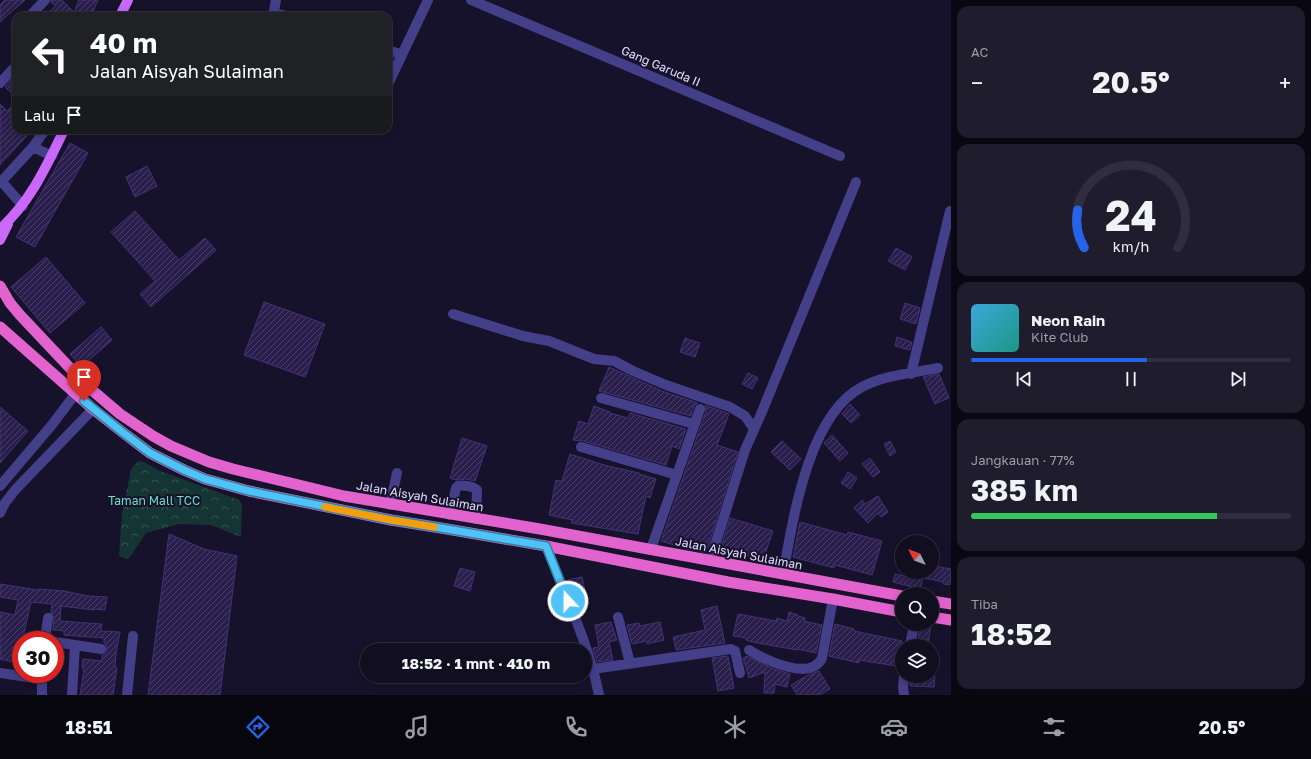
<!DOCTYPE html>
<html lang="id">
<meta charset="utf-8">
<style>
:root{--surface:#110e20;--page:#1e1c2d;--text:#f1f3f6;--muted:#9c9ca5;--line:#302e3e;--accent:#2563eb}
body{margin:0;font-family:"Golos Text",sans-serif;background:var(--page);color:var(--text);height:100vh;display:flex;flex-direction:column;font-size:15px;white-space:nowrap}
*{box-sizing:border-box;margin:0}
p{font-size:13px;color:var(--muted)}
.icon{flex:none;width:22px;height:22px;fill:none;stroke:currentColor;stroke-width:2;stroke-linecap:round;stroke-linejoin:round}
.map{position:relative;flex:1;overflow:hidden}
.sheet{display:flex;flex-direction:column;gap:6px;padding:6px;background:#090812;width:360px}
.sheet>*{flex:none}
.guide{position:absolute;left:12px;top:12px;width:380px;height:122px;border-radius:12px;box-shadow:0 2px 10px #0003,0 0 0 1px var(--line);background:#202124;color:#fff;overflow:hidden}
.needle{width:26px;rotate:312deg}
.controls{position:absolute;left:895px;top:535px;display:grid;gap:8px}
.controls a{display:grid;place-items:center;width:44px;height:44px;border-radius:50%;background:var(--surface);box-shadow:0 2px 10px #0003,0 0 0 1px var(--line);font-size:20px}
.speed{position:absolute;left:12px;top:631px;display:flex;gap:8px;font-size:20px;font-weight:700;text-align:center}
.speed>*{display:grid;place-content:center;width:52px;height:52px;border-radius:50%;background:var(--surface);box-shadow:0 2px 10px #0003,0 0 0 1px var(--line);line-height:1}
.speed .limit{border:6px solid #d22;background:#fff;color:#111}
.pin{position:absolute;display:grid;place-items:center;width:34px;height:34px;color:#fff;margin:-41px -17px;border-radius:50% 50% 50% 0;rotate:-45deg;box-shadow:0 0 4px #0007}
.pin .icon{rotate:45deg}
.me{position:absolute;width:44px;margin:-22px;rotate:339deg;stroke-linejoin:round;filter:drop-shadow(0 0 3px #0008)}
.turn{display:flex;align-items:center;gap:14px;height:84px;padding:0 12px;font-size:18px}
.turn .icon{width:52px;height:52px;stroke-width:2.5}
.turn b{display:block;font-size:28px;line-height:34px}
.then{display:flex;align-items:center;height:38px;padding:0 12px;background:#0003;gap:8px;font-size:15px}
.big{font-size:30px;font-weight:700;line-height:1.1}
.sheet .widget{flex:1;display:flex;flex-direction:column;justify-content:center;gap:6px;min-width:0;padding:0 14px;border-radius:12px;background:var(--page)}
.sheet .dial{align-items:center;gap:0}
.dial svg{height:104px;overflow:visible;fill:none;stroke:var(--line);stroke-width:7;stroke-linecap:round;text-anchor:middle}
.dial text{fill:var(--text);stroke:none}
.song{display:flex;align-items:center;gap:12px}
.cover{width:48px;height:48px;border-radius:6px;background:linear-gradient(135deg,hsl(200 70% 55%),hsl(170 70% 35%))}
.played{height:4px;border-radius:2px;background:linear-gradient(90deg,var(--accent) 55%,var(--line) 55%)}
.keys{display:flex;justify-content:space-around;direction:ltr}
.heat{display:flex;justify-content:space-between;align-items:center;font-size:22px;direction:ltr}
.charge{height:6px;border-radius:3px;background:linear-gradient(90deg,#34c759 77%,var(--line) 0)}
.trip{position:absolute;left:360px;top:643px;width:232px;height:40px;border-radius:20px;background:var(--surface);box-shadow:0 2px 10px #0003,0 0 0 1px var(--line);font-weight:700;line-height:40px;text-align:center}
.tabs{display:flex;height:64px;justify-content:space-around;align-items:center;background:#07060d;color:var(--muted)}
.tabs .icon{width:28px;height:28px}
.tabs .current{color:var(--accent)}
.tabs b{font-size:18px;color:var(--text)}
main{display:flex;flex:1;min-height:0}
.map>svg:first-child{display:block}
.park{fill:url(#park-crowns)}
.building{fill:url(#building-hatch);stroke:#423277}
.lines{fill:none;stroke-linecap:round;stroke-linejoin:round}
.minor{stroke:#443f89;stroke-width:10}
.primary{stroke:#c968fa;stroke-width:10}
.trunk{stroke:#e262ce;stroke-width:11}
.route-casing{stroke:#337fa1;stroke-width:10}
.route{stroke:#4fc3f7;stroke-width:7}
.slow{stroke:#f59e0b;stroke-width:7}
.labels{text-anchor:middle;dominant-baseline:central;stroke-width:4;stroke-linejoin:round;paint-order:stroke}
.street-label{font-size:12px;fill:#e2ddfe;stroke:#17122b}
.park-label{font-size:12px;fill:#6adec5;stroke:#17122b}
</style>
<main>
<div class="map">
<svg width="951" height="695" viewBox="0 0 951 695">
<defs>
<pattern id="park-crowns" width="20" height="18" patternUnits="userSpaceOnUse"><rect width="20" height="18" fill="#153535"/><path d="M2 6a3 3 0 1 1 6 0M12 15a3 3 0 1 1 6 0" fill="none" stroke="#375253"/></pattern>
<pattern id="building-hatch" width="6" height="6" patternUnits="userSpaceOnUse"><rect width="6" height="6" fill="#2a1f4c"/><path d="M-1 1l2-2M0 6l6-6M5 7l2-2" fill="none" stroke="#493f67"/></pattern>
</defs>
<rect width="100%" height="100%" fill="#17122b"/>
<path class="park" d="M139,461L144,462L158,470L239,500L242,505L241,537L211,525L179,524L146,533L129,558L127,559L119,556L122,514L131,470L134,465Z"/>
<path class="building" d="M5,0H25L0,22V5Z
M51,0H62L74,12L79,0H98L91,16H45L55,6L51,2Z
M16,75V97L5,87Z
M16,102V130H32L0,165V104L7,111Z
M70,143L88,153L35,247L16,237Z
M147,166L157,186L135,197L126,177Z
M135,211L179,260L205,238L216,250L151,307L140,294L155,281L111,232Z
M896,248L912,257L905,270L888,261Z
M46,257L85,303L50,333L11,287Z
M264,302L325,324L305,377L244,355Z
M905,303L920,308L916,324L900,319Z
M101,327L112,340L81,367L70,354Z
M897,337L912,342L910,350L895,346Z
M685,338L700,343L695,357L680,352Z
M609,367L662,391L698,403L694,406L691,416L599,391Z
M748,373L758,378L752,389L742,384Z
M939,374L949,398L935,404L923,377Z
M850,404L860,415L851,423L842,414Z
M705,405L729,414L717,445L738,452L706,553L688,549L661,541L706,411Z
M594,406L610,412V413L628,418L630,413L686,429L679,449L672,446L666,465L583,441L573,440L579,421L588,424Z
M0,407L28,431L0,463Z
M832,435L848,453L840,461L824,443Z
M462,438L487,446L475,481L466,479L456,480L450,478Z
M782,441L801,459L790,470L771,452Z
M890,441L896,452L890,456L884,444Z
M570,454L604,465L639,473V474L656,479L650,498L646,496L638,534L571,523L572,520L549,515L556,480L562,481Z
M870,458L880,472L873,477L862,464Z
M848,472L857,478L850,489L841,483Z
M878,496L888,512L881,517L878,513L868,523L854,508L862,500L865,504Z
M730,518L773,531L763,560L721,547Z
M800,522L847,535L848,532L882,541L872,575L835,565L834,568L793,557Z
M169,534L204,549L237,556L220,695H148Z
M935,566L951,569L950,585L943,584L944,582L923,578L920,589L893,582L895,574L904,576V572H934Z
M460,568L475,572L470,591L454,586Z
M582,577L586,595L574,598L567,580Z
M0,584L37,590L38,589L64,591L88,596L107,597L105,610L95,609L94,610L61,606L60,621L102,624L101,631L120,632L116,654L115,667L117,668L113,695H80L84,669L82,668L83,659L102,661V655L106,653L107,647L104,643V638L64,635V631L53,630L54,618L51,613L52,604L31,602L23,638L21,637V664L0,659V612L15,615L18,600L0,597Z
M717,606L725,643L676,650L673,637L705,630L701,610Z
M789,612L798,615V616L805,618L804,621L822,625L816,653L797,649V650L752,642L746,640V638L733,636L738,614L776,621L777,618L787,621Z
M611,622L617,640L609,642L613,660L597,662L593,648L599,647L595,625Z
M660,622L664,640L647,644V641L632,644L627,625L639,623L640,626Z
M835,624L854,629V631L902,641V667L859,660V663L829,656Z
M920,624H931L928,646H917Z
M728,656L734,688L718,691L712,658Z
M747,656L774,669L790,674L787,687L775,684L774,693H764L765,672L749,678L743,658Z
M819,671L830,689L820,695H797L791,685L808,675Z
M910,676H935L934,687L910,686Z"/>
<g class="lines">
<path class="minor" d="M276,0L274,11L277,14L286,16
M471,0L840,156
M30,16L45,0
M388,50L402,55
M389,82L428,0
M0,83L13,69
M33,147L52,156
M2,182L23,206
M0,183L33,147L45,130
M453,314L523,336L549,341L594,359L614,361L633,371L666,385L730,407L745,416L754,429
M911,374L950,211
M601,398L694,424
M581,447L677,475
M0,486L51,426L76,393
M390,505L397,473
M0,513L5,503L15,490L93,409
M450,515L456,488L458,486C463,485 473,486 477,490L476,519
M546,546C565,595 589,644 599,695
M651,549L700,409
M710,561L745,450L761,414L856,182
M783,574C793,520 808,415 862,387C885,375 913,373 938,368
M618,617L630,663
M45,640L48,618
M55,642L101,649
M910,646L914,624
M749,650C765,660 811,682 822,658L833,599
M593,669L731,649L735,651L740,673
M0,673L41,679
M42,674V695
M72,695L75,646
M127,695L133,636
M904,695L903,687L904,676"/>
<path class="primary" d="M120,16L128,0
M0,229C31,201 46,167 64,130
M0,240L8,224"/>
<path class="trunk" d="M0,286L10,303L20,315L86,385L120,414L153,436L171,446L209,462L233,469L344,496L540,529L902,596
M0,327L93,409L121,431L150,453L184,470L205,479L249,491L391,520L441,528L546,546L728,582L833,599L902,612
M932,601L951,604
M932,617L951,620"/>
</g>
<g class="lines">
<g class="route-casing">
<path id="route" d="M84,401L121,431L150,453L184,470L205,479L249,491L391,520L441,528L546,546L568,601"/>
</g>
<use href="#route" class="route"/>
<path class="slow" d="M325,507L391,520L434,527"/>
</g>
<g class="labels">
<g class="street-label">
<text transform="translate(661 66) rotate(23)">Gang Garuda II</text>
<text transform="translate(420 496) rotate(10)">Jalan Aisyah Sulaiman</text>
<text transform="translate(739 553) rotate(11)">Jalan Aisyah Sulaiman</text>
</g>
<g class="park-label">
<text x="154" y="500">Taman Mall TCC</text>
</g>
</g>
</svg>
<div class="controls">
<a><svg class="needle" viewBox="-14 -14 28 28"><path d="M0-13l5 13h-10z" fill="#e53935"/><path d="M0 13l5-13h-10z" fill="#9c9ca5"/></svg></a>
<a><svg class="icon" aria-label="search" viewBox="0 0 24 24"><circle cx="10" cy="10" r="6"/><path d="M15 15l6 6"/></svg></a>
<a><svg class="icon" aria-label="layers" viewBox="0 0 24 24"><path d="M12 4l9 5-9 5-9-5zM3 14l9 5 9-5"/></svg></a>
</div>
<div class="speed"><div class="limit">30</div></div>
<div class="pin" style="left:84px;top:401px;background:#d93025"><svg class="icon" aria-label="arrive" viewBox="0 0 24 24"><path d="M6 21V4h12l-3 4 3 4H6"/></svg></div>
<svg class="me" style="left:568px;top:601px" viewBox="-20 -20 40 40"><circle r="17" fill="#4fc3f7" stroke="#fff" stroke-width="3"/><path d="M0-11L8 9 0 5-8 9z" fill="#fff"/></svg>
<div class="trip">18:52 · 1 mnt · 410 m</div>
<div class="guide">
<div class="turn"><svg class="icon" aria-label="left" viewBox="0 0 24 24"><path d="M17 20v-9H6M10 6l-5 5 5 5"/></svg><div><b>40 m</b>Jalan Aisyah Sulaiman</div></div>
<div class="then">Lalu<svg class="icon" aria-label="arrive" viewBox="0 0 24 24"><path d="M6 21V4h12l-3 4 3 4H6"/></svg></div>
</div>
</div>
<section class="sheet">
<div class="widget"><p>AC</p>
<div class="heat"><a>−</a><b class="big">20.5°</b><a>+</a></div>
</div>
<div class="widget dial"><svg viewBox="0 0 100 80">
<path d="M14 69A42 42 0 1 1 86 69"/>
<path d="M14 69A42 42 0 0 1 9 40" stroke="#2563eb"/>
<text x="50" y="56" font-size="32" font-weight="700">24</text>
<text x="50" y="72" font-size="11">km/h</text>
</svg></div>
<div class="widget">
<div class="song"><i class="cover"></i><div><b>Neon Rain</b><p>Kite Club</p></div></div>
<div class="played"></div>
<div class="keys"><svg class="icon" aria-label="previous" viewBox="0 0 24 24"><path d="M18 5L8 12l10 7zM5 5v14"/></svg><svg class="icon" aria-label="pause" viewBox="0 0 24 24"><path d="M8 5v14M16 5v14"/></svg><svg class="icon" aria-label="next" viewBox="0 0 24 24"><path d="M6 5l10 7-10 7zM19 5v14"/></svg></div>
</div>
<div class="widget"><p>Jangkauan · 77%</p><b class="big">385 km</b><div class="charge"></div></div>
<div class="widget"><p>Tiba</p><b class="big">18:52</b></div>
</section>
</main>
<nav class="tabs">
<b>18:51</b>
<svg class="icon current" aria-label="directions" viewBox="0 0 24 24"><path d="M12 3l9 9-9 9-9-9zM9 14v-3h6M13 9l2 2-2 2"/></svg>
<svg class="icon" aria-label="music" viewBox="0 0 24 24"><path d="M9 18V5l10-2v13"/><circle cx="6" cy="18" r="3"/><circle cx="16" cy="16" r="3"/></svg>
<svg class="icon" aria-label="phone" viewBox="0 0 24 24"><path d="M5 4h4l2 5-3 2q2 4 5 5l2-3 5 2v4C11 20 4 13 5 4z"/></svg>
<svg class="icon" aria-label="climate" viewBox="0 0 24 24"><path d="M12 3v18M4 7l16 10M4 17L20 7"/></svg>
<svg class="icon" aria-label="car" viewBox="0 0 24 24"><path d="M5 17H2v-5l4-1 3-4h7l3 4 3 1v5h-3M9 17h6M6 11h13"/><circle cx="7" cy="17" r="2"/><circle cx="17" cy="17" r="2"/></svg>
<svg class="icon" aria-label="filters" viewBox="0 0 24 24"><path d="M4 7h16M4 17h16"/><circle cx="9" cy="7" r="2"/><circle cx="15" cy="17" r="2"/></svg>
<b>20.5°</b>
</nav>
